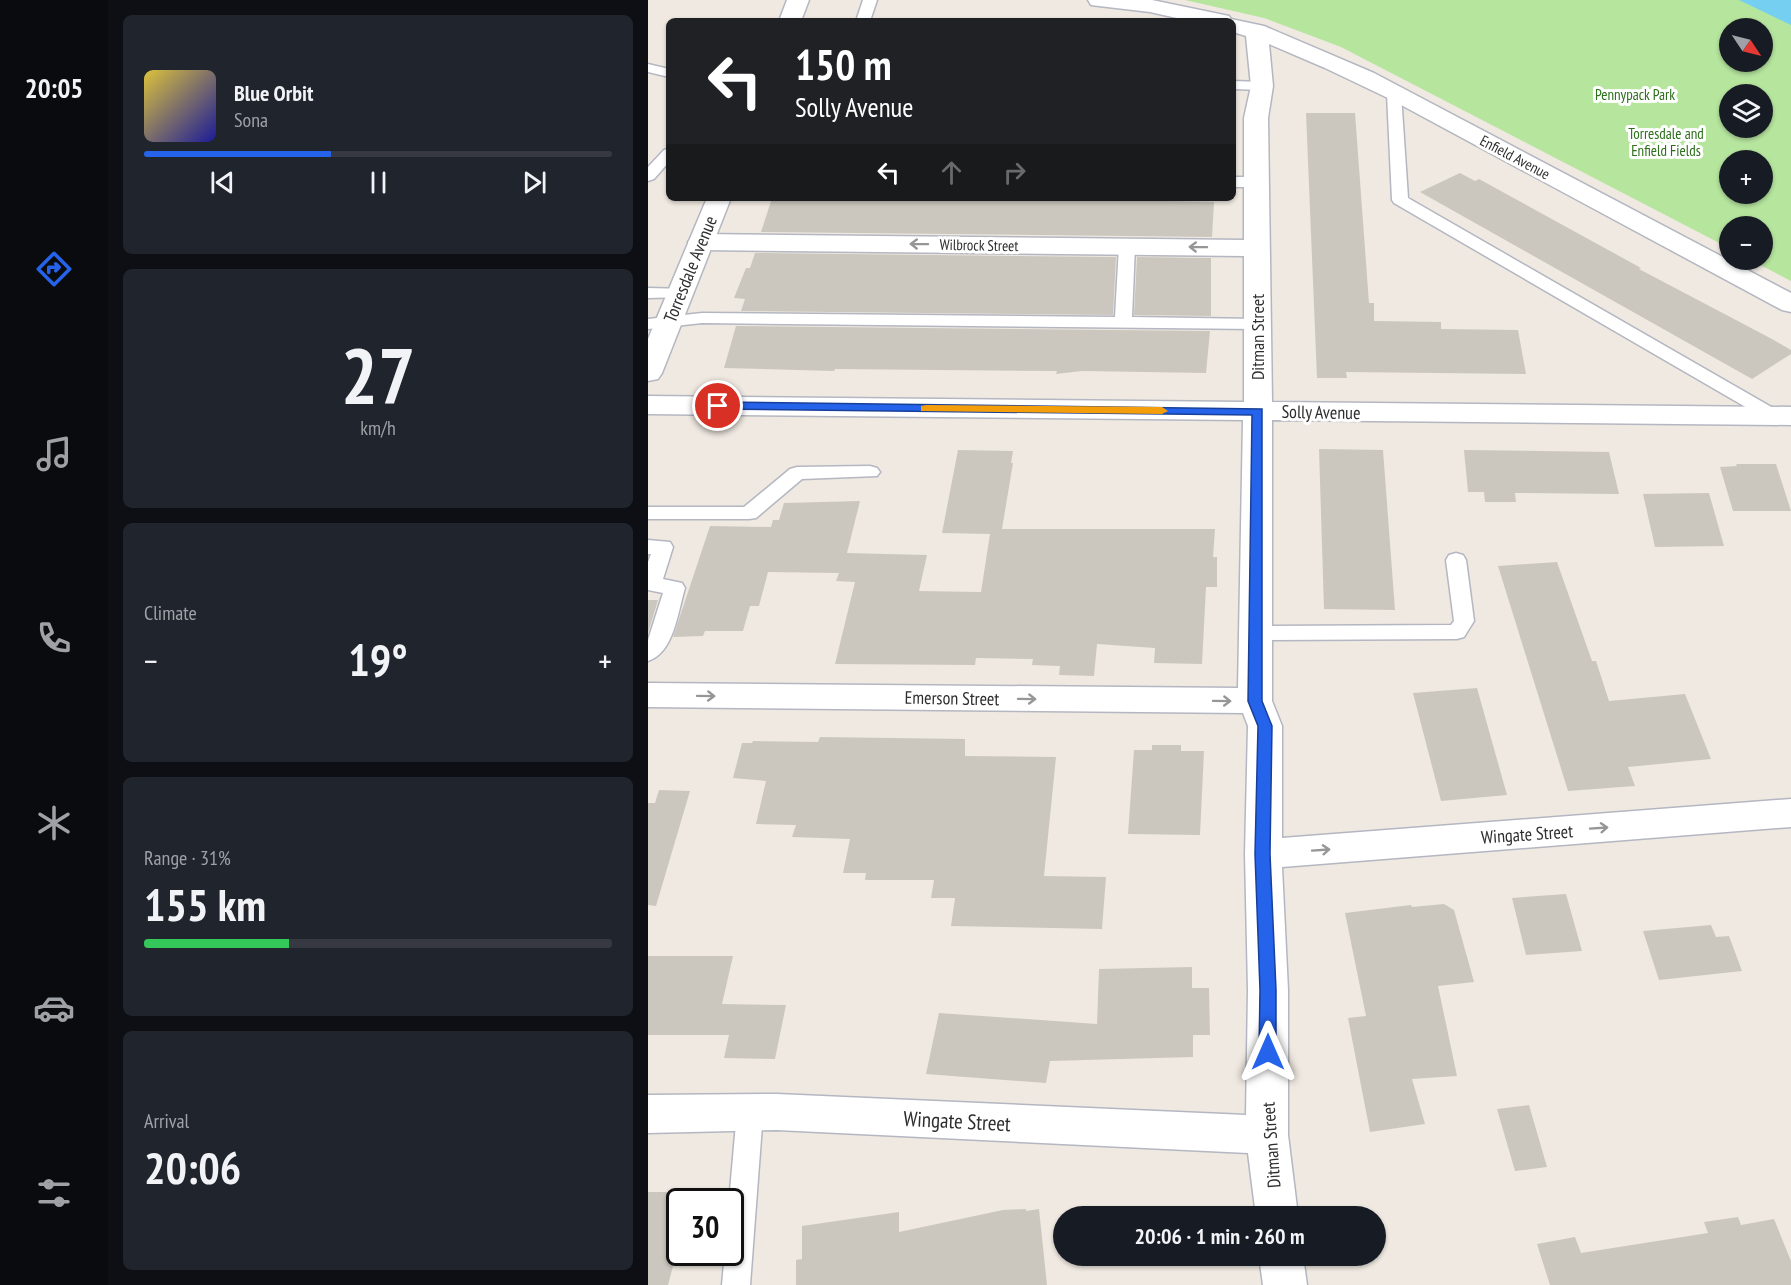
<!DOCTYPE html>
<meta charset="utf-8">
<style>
:root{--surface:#171b24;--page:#20242c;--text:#f1f3f6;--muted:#9ea1a6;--line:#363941;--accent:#2563eb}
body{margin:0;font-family:"PT Sans Narrow",sans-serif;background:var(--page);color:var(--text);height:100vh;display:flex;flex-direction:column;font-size:22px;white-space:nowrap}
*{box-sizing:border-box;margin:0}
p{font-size:20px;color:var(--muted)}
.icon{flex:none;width:33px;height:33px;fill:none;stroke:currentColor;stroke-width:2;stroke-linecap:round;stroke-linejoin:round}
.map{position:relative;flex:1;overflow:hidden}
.panel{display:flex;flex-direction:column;gap:15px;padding:15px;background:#0d0f14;width:540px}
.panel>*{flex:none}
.guide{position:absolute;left:18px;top:18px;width:570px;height:183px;border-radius:9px;box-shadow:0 2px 4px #0004;background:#202124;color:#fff;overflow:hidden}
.needle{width:39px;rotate:125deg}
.tools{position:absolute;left:1071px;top:18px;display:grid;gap:12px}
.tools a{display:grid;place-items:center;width:54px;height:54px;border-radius:50%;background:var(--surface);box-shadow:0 2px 4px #0004;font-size:30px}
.speed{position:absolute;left:18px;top:1188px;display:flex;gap:12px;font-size:30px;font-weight:700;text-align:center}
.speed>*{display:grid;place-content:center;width:78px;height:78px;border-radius:50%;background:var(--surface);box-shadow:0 2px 4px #0004;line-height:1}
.speed .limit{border:3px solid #111;border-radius:9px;background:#fff;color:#111}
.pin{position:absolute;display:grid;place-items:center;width:51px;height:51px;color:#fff;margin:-26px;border:3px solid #fff;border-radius:50%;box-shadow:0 2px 6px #0007}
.me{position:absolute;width:66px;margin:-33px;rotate:0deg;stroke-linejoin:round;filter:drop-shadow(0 0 4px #0008)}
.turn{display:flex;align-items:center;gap:21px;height:126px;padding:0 30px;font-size:27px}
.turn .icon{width:78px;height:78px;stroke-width:2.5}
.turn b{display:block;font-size:42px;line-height:51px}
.lanes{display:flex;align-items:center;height:57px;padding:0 30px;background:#0003;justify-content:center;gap:30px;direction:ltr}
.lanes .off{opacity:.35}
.big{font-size:45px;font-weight:700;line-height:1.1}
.panel .tile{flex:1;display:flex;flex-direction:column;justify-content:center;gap:9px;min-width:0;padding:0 21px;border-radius:9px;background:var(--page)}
.panel .dial{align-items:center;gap:0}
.dial b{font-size:78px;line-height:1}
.song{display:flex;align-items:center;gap:18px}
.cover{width:72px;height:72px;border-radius:9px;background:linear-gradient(135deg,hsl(50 70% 55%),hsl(240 70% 35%))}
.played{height:6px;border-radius:3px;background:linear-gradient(90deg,var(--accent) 40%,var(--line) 40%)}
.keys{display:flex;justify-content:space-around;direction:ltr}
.heat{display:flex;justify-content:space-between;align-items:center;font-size:33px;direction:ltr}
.charge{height:9px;border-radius:4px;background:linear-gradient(90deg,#34c759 31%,var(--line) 0)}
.trip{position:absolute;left:405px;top:1206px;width:333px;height:60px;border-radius:30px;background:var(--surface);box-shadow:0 2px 4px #0004;font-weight:700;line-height:60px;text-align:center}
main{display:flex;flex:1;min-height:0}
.dock{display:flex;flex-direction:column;width:108px;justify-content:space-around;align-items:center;background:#090b0e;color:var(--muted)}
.dock .icon{width:42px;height:42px}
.dock .active{color:var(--accent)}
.dock b{font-size:27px;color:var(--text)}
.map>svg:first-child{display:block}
.green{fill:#b6e59e;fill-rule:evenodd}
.water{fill:#75cff0}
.building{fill:#cbc7bf}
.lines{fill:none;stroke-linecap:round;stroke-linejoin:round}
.service-casing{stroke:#b4b7c1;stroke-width:3}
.minor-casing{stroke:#b4b7c1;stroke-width:3}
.tertiary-casing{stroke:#b4b7c1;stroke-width:3}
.service{fill:#fff;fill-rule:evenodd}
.minor{fill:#fff;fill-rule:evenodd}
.tertiary{fill:#fff;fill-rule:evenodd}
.oneway{stroke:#969696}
.route{fill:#2563eb;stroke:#184099;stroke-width:1.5}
.slow{fill:#f59e0b}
.labels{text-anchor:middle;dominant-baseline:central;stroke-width:6;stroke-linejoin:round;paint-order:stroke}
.far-park-label{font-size:15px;fill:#2c6e1b;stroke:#fff}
.far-street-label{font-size:15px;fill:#2e2e2e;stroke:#fff}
.street-label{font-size:18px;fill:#2e2e2e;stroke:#fff}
.near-street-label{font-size:21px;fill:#2e2e2e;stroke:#fff}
</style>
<main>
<nav class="dock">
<b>20:05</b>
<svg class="icon active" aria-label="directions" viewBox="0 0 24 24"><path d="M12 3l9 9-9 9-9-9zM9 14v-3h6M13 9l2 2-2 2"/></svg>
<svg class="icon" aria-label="music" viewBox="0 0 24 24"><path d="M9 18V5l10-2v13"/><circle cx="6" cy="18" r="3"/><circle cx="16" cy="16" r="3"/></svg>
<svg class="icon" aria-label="phone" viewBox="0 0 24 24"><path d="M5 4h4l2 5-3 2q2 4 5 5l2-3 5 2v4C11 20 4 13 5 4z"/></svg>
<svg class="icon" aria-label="climate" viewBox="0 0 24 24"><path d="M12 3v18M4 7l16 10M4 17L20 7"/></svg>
<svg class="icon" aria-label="car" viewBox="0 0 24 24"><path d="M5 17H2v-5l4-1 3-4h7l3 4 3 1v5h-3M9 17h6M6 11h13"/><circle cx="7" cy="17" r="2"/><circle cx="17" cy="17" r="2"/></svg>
<svg class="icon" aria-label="filters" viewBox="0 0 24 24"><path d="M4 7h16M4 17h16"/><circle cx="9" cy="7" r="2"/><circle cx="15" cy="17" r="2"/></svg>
</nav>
<section class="panel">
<div class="tile">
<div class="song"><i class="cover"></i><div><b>Blue Orbit</b><p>Sona</p></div></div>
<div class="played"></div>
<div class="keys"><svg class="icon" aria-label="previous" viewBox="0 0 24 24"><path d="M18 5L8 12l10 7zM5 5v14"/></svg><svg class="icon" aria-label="pause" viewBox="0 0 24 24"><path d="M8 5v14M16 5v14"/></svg><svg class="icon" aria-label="next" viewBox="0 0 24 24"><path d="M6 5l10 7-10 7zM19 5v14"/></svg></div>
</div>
<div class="tile dial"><b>27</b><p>km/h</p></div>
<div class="tile"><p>Climate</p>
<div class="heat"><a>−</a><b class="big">19°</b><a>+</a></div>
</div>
<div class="tile"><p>Range · 31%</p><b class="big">155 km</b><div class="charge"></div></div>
<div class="tile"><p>Arrival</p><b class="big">20:06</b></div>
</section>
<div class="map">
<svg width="1143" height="1285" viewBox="0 0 1143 1285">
<rect width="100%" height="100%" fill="#efe9e1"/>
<path class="green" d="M537,0H1143V281L1103,260H1114V226H1082L1081,248L693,47L616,18ZM1082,28H1114V62H1082ZM1082,94H1114V128H1082ZM1082,160H1114V194H1082Z"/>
<path class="water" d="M1091,0H1143V25Z"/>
<path class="building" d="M658,113H707L721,303H726V321L793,322V329L870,330L878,374L698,372L699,378H669Z
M812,173L827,181L831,179L993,268L991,269L1124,339L1143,350V354L1104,379L772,192Z
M124,198H473V200L566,202L564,237L113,232Z
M107,253L468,257L465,315L93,311L97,299L86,298L98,268H102Z
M489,257L563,258V316L486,315Z
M88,326L562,331L558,373L434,371L408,374L409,371L187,369L186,371L76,368Z
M671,449L735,450L747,610L676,609Z
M310,450L365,451L363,463H365L354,529H567L565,557H569V587H558L554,664L506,663L507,648L449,644L446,676L411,675L412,666L384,665L385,659L328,658L327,665L187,664L207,582L188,581L191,573L120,572L111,606H102L95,631H57L55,636L25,637L62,526L123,527L125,520H131L136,503L212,501L199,553L279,555L271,591L333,592L342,534L294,533Z
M816,450L961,452L971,494L867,493L868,502H837L836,492H820Z
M1088,464H1128L1143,511H1085L1072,467L1089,466Z
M1061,493L1076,546L1007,547L995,494Z
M909,562L944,661H948L961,701L1037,694L1063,759L980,767L987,786L920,791L850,566Z
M0,600H10L0,633Z
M829,688L859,795L793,801L765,693Z
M172,737L317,739V756L408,757L396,876L458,877L454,929L303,926L307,898H283L286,880H217L218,873H195L202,839L144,837L148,825L108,824L118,781L85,778L94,743H104L105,741L170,742Z
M504,745H533V751H556L552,835L480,834L486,750H504Z
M11,790L42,791L8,906L0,905V803H7Z
M918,894L934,951L878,955L864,898Z
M796,904L806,910L826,982L790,986L809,1076L764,1079L777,1124L722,1132L700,1018L718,1016L697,913L763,905L764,907Z
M1063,925L1068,937L1081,936L1094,971L1011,980L995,931Z
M0,956H85L74,1004L138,1005L127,1059L76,1058L81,1035H0Z
M544,967V988H561L562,1035H545V1057L402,1061L398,1083L278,1074L291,1013L449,1024L451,969Z
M881,1105L899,1167L867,1171L849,1109Z
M0,1192H32V1240L20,1285H0Z
M378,1209V1211L391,1209L399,1285H148V1260L154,1259V1226L251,1212V1232L355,1210Z
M1090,1217L1093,1225L1126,1219L1143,1261V1285H902L889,1244L927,1237L933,1253L1060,1233L1056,1222Z"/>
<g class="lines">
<g class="service-casing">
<path id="service" d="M215,0H229L222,21H208Z
M0,64L21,69V77L0,72Z
M585,81L614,82L621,86L614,90L585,89Z
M746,90L753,94L760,198L1132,412L1135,416L1132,420H1120L746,203L744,200L739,94Z
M21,148V162L6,179L0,181V167L16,150Z
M585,177H609L617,182L609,187H585Z
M479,241L487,246L484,317L609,319L615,320L618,324L615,328L609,329L54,323L0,329V319L54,313L467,317L471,246Z
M0,288L38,289L40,293L38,297L0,298Z
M222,466L229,468L232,472L229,476L154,479L108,518L101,519H0V507H96L142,469L149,467Z
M0,540L22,542L25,547L15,579L34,583L37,588C30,611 26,653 0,661V640L15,593L0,590V562L3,554H0Z
M808,553L815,555L818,560L826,621L816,637L809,639L608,640L601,638L598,633L601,628L608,626L803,625L806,621L798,560L801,555Z
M102,1100L111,1104L115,1112L102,1285H74L77,1252H82L81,1202L89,1112L93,1104Z"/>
</g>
<g class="minor-casing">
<path id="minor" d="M440,0H504L581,16L583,19L616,26L726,73L1143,293V312L1134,310L742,99L677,68L621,44L625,86L620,118L624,402L1143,407V425L624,420V701L634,726V838L1143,799V827L634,867L640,990V1135L650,1216H608L600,1153L129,1130L0,1133V1095L129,1094L598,1115L600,990L597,854L600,726L595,713L0,707V683L590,688L595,420L0,414V396L596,402V256L53,250L44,247L40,242L44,237L53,234L596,240V118L603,86L598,36L585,32V21H542L502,12L451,6L443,5Z
M611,1256H655L659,1285H615Z"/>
</g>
<g class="tertiary-casing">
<path id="tertiary" d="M139,0H161L153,21H131Z
M59,198H83L14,373L10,379L0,381V339Z"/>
</g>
<use href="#service" class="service"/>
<use href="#minor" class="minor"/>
<use href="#tertiary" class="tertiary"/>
</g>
<defs><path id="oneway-shaft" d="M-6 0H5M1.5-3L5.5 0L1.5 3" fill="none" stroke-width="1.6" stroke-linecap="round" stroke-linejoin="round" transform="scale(1.5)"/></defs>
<g class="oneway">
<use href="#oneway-shaft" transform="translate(271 244) rotate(-179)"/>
<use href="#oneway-shaft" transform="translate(550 247) rotate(-179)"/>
<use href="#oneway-shaft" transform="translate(58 696) rotate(1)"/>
<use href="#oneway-shaft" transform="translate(379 699) rotate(1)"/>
<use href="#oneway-shaft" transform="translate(574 701) rotate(1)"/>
<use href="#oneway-shaft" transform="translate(951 828) rotate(-4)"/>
<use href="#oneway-shaft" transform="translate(673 850) rotate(-4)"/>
</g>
<path class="route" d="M70,402L614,409V701L624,726L622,854L628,990V1052L625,1057L620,1059L614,1057L611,1052L612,990L607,854L610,726L600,701L604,415L66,409L64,406Z"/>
<path class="slow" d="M278,405L514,407L520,411L514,414L273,411V406Z"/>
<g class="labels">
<g class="far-park-label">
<text x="987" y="94">Pennypack Park</text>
<text x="1018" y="133">Torresdale and<tspan x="1018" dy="17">Enfield Fields</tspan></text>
</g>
<g class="far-street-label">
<text transform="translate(867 157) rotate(28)">Enfield Avenue</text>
<text transform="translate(331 245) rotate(1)">Wilbrock Street</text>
</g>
<g class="street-label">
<text transform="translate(42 269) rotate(-68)">Torresdale Avenue</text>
<text transform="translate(609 337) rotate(-90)">Ditman Street</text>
<text transform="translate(673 412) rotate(1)">Solly Avenue</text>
<text transform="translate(304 698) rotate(1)">Emerson Street</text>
<text transform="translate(879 834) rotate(-4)">Wingate Street</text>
<text transform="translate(623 1145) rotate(-94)">Ditman Street</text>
</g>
<g class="near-street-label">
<text transform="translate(309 1121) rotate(3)">Wingate Street</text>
</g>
</g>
</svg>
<div class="tools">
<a><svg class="needle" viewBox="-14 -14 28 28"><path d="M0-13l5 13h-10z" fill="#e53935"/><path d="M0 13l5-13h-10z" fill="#9ea1a6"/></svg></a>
<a><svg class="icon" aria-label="layers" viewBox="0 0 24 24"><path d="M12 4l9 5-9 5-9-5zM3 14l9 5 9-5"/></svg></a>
<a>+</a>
<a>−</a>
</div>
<div class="speed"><div class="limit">30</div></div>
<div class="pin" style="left:70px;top:406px;background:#d93025"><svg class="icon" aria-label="arrive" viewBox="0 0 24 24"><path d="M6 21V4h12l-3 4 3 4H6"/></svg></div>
<svg class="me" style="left:620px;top:1052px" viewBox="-20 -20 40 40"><path d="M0-17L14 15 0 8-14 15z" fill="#2563eb" stroke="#fff" stroke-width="4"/></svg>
<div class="trip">20:06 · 1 min · 260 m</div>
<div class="guide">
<div class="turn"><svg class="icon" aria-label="left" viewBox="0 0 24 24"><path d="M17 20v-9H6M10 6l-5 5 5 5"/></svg><div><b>150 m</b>Solly Avenue</div></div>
<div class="lanes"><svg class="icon" aria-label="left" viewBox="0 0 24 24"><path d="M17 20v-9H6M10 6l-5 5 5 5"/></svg><svg class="icon off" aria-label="ahead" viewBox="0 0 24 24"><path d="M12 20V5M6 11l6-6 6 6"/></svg><svg class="icon off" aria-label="right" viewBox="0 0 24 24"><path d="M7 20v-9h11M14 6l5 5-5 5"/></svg></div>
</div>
</div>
</main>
